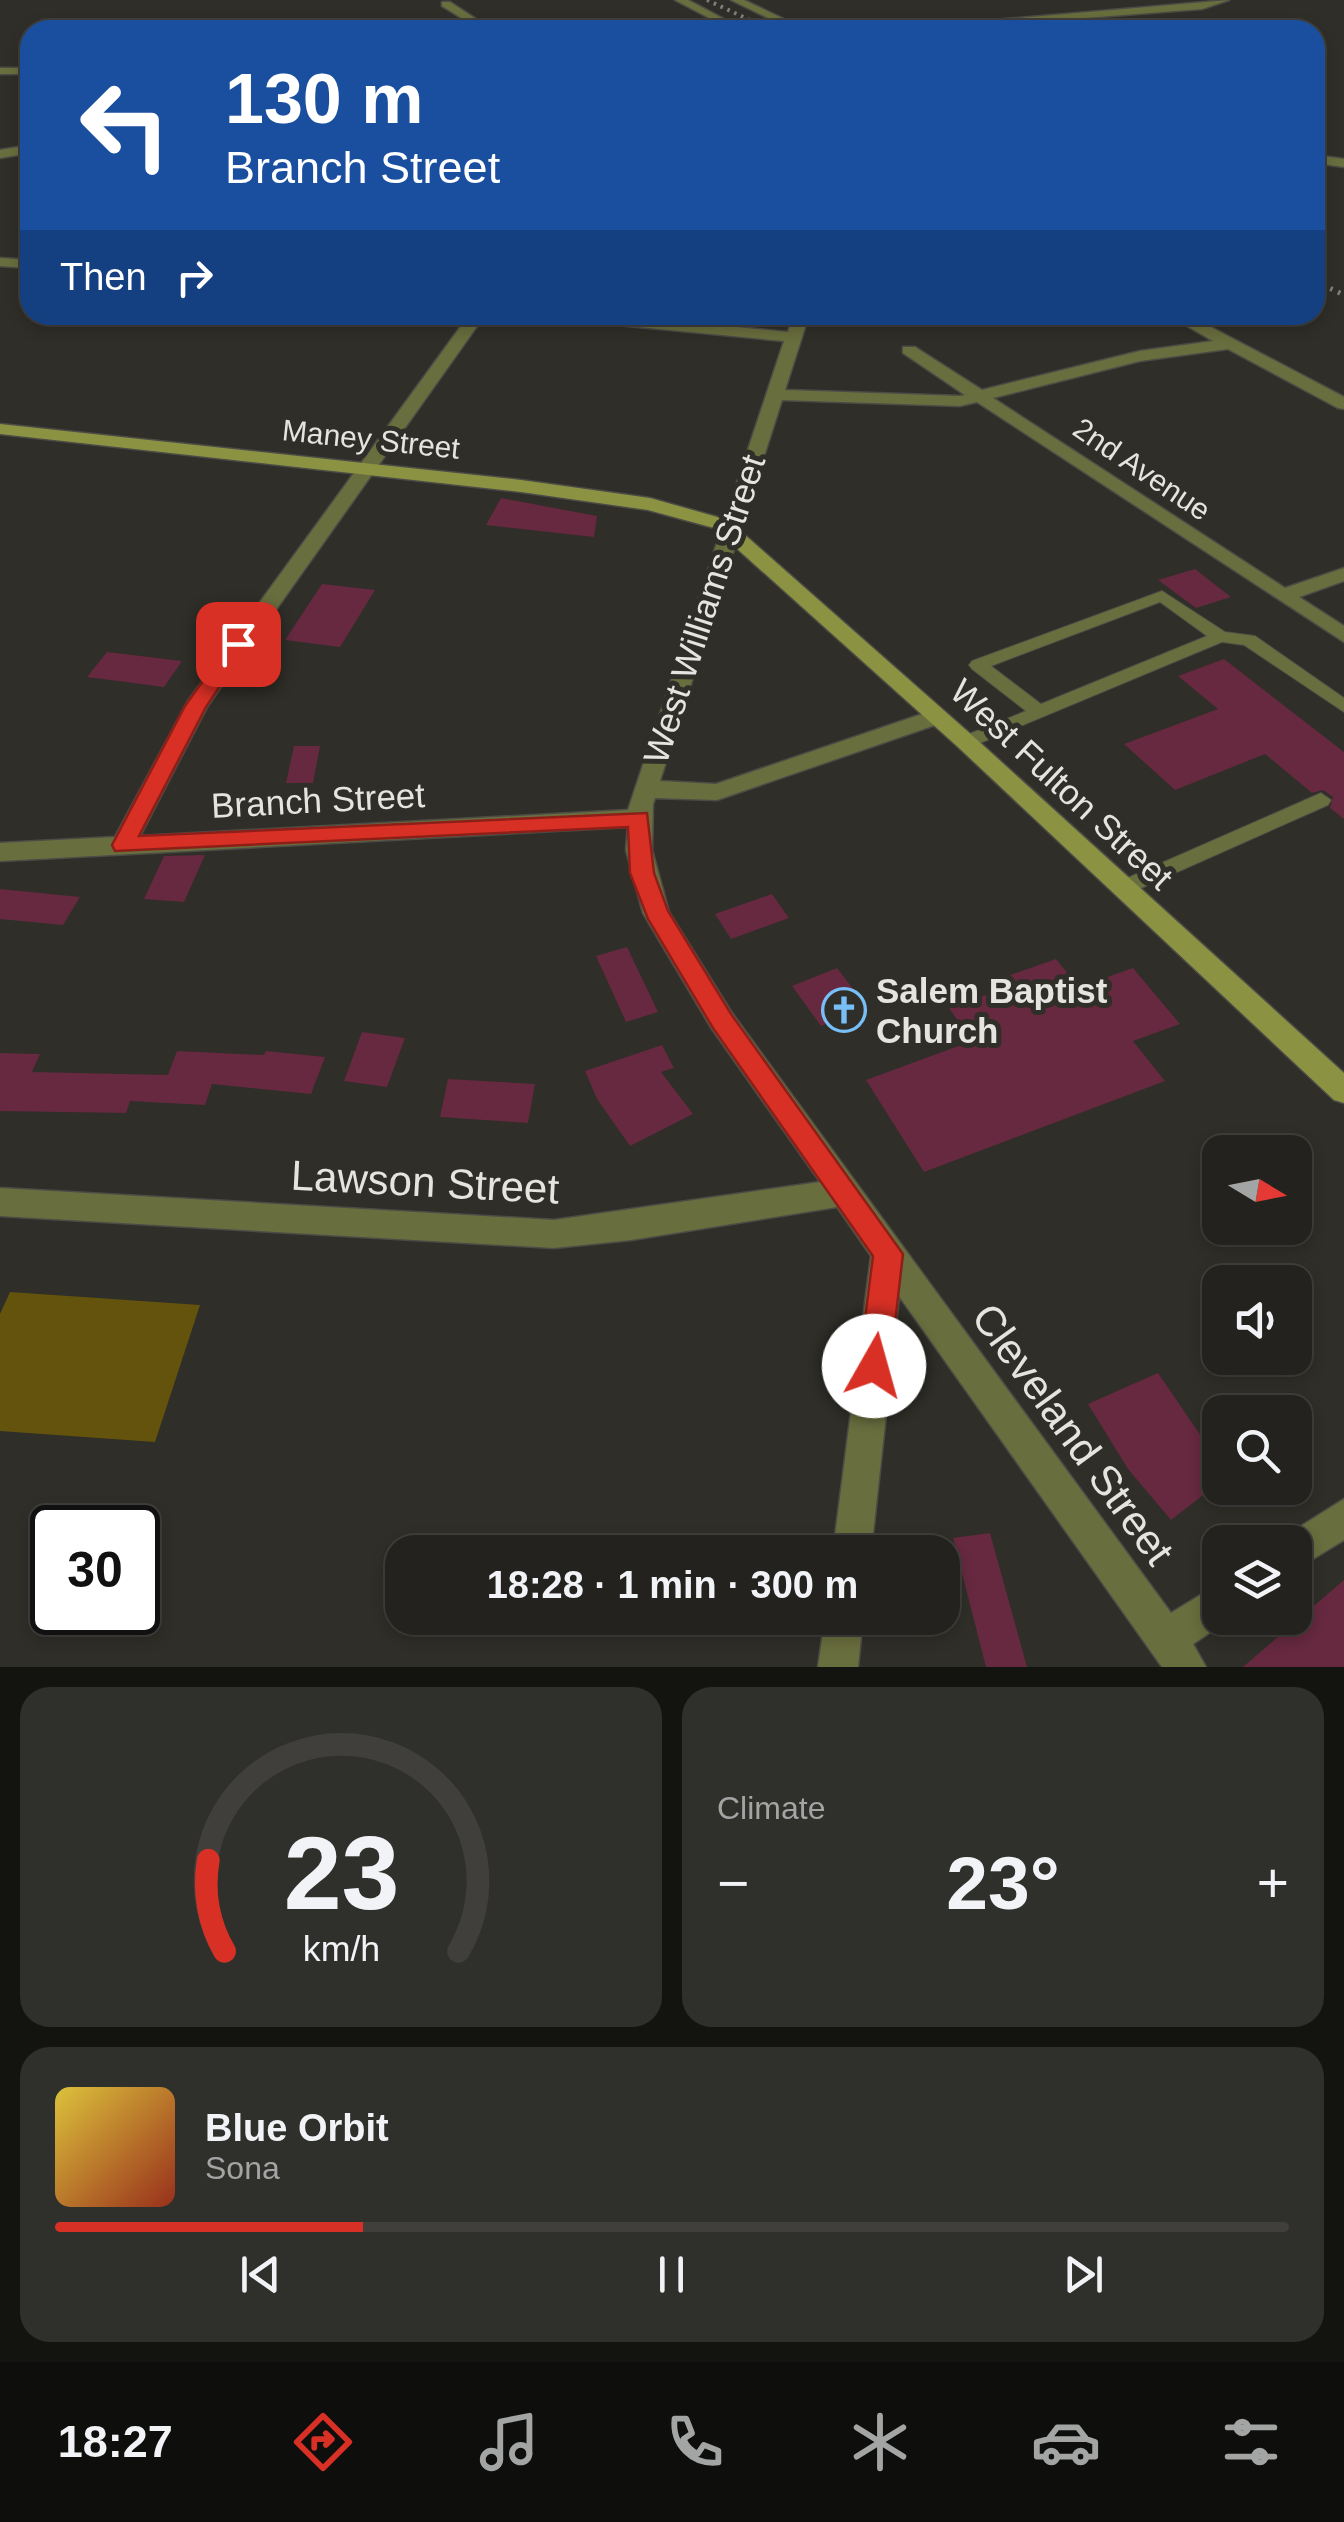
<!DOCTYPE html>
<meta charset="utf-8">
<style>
:root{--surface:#23221e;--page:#2f2f2b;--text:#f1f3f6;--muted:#a3a4a4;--line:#403f3c;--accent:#d93025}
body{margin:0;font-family:Helvetica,sans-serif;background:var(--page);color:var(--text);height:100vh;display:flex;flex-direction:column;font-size:38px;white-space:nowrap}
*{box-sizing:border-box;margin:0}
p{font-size:32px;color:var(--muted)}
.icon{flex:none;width:55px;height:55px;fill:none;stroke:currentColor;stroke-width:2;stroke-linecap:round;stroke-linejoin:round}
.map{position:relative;height:1667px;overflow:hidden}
.sheet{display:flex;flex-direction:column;gap:20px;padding:20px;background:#131310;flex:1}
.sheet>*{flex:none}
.top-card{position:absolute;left:20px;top:20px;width:1305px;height:305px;border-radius:30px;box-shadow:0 5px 15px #0003,0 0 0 2px var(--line);background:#1a4fa0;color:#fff;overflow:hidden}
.needle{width:65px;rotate:100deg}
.buttons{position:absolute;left:1202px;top:1135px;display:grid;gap:20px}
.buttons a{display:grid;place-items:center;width:110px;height:110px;border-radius:20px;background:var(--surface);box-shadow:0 5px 15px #0003,0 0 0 2px var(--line);font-size:50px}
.speed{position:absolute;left:30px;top:1505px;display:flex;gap:20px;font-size:50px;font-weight:700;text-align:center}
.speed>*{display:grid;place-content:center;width:130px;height:130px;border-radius:50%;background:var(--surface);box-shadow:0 5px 15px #0003,0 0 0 2px var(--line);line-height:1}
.speed .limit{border:5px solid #111;border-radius:15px;background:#fff;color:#111}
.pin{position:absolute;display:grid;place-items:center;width:85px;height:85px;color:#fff;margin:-42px;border-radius:20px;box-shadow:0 5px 15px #0006}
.me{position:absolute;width:110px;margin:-55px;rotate:7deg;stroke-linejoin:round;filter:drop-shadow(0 0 8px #0008)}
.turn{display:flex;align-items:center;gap:35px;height:210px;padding:0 40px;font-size:45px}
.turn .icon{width:130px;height:130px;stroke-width:2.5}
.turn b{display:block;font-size:70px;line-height:85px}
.then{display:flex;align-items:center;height:95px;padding:0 40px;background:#0003;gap:20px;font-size:38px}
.big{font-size:75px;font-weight:600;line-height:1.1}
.sheet .card{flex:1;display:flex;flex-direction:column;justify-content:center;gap:15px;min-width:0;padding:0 35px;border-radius:30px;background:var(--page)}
.sheet .dial{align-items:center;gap:0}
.dial svg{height:260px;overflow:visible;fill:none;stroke:var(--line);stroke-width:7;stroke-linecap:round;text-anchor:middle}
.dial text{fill:var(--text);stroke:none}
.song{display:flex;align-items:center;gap:30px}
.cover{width:120px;height:120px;border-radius:15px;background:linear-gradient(135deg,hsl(50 70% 55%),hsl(10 70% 35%))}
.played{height:10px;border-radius:5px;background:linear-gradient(90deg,var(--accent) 25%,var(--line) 25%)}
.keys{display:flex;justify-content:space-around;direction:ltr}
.heat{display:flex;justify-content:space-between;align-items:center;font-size:55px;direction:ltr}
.sheet .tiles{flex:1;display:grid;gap:20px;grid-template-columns:1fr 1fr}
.card:last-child{grid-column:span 2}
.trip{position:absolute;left:385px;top:1535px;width:575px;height:100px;border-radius:30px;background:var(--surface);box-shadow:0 5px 15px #0003,0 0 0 2px var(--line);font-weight:600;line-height:100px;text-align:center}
.menu{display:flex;height:160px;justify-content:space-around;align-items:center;background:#0e0e0c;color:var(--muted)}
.menu .icon{width:70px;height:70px}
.menu .current{color:var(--accent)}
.menu b{font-size:45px;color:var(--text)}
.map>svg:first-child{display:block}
.green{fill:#63530d}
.building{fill:#662940}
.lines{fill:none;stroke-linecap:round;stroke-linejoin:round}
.lane-casing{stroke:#4c4b46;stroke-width:2}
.street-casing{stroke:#4c4b46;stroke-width:3}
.secondary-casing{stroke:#4c4b46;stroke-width:3}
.lane{fill:#696e3e;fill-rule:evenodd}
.street{fill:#696e3e;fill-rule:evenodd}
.secondary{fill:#8b9242;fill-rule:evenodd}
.rail-far1{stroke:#81807c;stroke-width:4;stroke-dasharray:2.5 5;stroke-linecap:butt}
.rail{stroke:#81807c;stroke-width:5;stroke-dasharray:2.5 6;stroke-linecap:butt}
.route{fill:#d93025;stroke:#8d1f18;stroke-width:2.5}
.labels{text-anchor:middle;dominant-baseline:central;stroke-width:10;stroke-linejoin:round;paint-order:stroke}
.far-street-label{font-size:30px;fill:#e5e4e1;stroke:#2f2e28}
.street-label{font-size:35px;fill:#e5e4e1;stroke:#2f2e28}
.poi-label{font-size:35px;font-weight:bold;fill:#e5e4e1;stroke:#2f2e28;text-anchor:start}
.near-street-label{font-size:42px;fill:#e5e4e1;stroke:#2f2e28}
</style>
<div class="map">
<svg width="1344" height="1667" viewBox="0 0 1344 1667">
<rect width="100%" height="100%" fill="#2f2e28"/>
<path class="green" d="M10,1292L200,1305L155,1442L0,1431V1314Z"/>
<path class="building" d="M501,498L597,516L594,537L486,525Z
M1195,569L1231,597L1196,608L1158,580Z
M322,584L375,590L340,647L285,640Z
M107,652L182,661L164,687L87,677Z
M1224,659L1344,752V819L1330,808L1333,797L1323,790L1312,793L1265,754L1175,790L1124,744L1218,709L1178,676Z
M294,746H320L313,783H286Z
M205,855L184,902L144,899L164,856Z
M0,889L80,897L63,925L0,919Z
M772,894L789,918L731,939L715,914Z
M627,947L658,1012L626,1022L596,956Z
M1056,959L1079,987L1133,968L1180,1024L1133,1041L1165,1081L924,1172L866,1080L972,1041L949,1008L1008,987L1002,978Z
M837,968L867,1007L821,1026L792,986Z
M362,1032L405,1038L387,1087L344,1081Z
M662,1045L674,1068L661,1072L693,1114L630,1146L597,1099L585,1071Z
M177,1051L264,1055L266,1051L325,1057L311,1094L212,1084L205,1105L130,1101L126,1113L0,1111V1053L40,1054L32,1072L168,1075Z
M448,1079L535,1084L528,1123L440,1117Z
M1158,1373L1199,1433L1220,1457V1482L1171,1520L1128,1469L1088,1404Z
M990,1533L1027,1667H986L953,1538Z
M1344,1580V1667H1243Z"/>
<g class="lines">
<g class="lane-casing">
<path id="lane" d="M1162,591L1225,632L1255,636L1344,698V712L1244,645L1222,642L973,746H959L957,742L959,738L1026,711L972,669L969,665L972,661ZM1160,602L1207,636L1041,704L991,666Z
M1321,793L1331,800L1328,805L1130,893H1116L1113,888L1116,883Z"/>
</g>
<g class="street-casing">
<path id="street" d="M675,0H688L745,30H732Z
M731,0H744L807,30H793Z
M1229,0L1202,9L926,30H878Z
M442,2H450L493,30H481L442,6Z
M0,68H30V74H0Z
M30,145V153L0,158V150Z
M1315,155L1344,159V167L1315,163Z
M0,258L30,260V268L0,266Z
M469,315H485L207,707L140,836L628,810L784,341L565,320L557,315H615L788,332L793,315H809L785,390L960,396L965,395L903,353V347H915L982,390L1140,351L1213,341L1168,315H1188L1344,397V409L1338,408L1228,349L1140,361L993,398L1285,588L1344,568V581L1299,597L1344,626V642L977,402L960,406L782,400L660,781L716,784L928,712L936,710L947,717L944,722L717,800L655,798L653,804L652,850L669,912L732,1013L1171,1613L1220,1583V1618H1231L1193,1644L1206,1667H1162L899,1296L871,1552H833L871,1256L837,1207L631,1240L554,1248L0,1216V1188L554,1220L820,1182L712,1029L643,913L626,850L628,827L0,861V843L115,837L188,701Z
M1344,1499V1540L1295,1570V1542H1280L1282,1538Z
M825,1618H863L858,1667H818Z"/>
</g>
<g class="secondary-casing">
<path id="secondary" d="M0,424L521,480L650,498L728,520L974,737L1344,1073V1103L1334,1100L958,747L714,528L648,510L521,492L0,434Z"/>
</g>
<use href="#lane" class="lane"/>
<use href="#street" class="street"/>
<use href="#secondary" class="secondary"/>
<path class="rail-far1" d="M707,0L771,30"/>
<path class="rail" d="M1315,281L1344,295"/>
</g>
<path class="route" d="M238,639L248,644L206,707L139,836L647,813L654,873L668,911L731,1014L903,1254L890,1366L885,1376L874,1380L863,1376L859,1366L873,1256L713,1028L648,919L630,873L628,827L115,851L112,845L185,706L232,640Z"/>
<defs>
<g id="church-ring" transform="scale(2.25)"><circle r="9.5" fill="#2f2e28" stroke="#78bff7" stroke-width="1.5"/><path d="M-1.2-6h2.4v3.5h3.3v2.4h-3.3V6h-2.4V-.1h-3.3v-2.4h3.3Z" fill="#78bff7"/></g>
</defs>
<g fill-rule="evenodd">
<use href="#church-ring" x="844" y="1010"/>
</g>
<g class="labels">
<g class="far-street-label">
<text transform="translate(371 439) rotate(6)">Maney Street</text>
<text transform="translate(1142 469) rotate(34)">2nd Avenue</text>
</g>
<g class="street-label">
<text transform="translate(704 609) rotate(-72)">West Williams Street</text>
<text transform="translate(1062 784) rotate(43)">West Fulton Street</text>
<text transform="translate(318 800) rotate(-3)">Branch Street</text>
</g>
<g class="poi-label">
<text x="876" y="990">Salem Baptist<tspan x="876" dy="40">Church</tspan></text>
</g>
<g class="near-street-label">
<text transform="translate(425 1182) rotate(3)">Lawson Street</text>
<text transform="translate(1073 1434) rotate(54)">Cleveland Street</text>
</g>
</g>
</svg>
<div class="buttons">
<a><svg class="needle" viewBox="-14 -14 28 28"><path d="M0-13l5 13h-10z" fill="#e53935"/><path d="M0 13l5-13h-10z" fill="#a3a4a4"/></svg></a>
<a><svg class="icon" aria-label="sound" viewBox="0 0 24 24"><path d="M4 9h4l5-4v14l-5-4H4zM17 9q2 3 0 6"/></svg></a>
<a><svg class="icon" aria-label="search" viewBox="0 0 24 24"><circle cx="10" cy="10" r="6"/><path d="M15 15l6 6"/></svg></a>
<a><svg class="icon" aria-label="layers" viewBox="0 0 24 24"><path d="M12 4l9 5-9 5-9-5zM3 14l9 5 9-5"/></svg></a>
</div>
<div class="speed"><div class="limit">30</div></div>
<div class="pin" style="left:238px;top:644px;background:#d93025"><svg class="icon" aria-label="arrive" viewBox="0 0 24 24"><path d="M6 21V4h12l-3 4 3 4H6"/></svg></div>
<svg class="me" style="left:874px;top:1366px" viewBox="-20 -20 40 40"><circle r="19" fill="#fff"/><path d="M0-13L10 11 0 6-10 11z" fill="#d93025"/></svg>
<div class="trip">18:28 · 1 min · 300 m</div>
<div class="top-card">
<div class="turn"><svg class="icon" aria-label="left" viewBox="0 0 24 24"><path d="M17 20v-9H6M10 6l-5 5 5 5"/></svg><div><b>130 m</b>Branch Street</div></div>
<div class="then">Then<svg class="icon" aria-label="right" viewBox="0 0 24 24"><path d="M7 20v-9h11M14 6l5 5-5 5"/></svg></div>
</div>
</div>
<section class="sheet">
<div class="tiles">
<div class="card dial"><svg viewBox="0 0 100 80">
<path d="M14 69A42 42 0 1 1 86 69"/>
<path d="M14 69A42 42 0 0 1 9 41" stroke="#d93025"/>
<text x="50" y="56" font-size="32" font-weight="700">23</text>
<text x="50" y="72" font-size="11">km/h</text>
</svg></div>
<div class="card"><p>Climate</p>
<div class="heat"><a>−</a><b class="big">23°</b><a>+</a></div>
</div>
<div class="card">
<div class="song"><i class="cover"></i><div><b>Blue Orbit</b><p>Sona</p></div></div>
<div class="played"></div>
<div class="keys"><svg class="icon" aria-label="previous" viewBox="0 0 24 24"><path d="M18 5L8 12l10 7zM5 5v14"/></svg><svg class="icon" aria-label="pause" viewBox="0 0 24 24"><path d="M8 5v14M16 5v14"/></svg><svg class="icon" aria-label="next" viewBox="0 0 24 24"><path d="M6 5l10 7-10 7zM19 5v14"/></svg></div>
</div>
</div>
</section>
<nav class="menu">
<b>18:27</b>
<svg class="icon current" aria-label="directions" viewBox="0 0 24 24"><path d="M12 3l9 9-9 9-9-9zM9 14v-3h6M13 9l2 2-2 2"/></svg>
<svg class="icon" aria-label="music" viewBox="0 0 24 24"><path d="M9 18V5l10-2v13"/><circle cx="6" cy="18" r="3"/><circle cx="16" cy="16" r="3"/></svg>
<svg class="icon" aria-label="phone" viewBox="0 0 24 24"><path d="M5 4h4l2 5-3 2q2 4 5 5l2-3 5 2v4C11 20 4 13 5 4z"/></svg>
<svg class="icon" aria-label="climate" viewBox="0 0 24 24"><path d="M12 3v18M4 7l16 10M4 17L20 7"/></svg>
<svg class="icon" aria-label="car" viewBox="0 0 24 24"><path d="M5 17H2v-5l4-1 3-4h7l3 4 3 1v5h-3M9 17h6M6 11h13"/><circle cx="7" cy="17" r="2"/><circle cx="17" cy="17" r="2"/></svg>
<svg class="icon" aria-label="filters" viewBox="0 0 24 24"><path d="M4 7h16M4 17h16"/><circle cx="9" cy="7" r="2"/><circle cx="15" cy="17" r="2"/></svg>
</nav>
